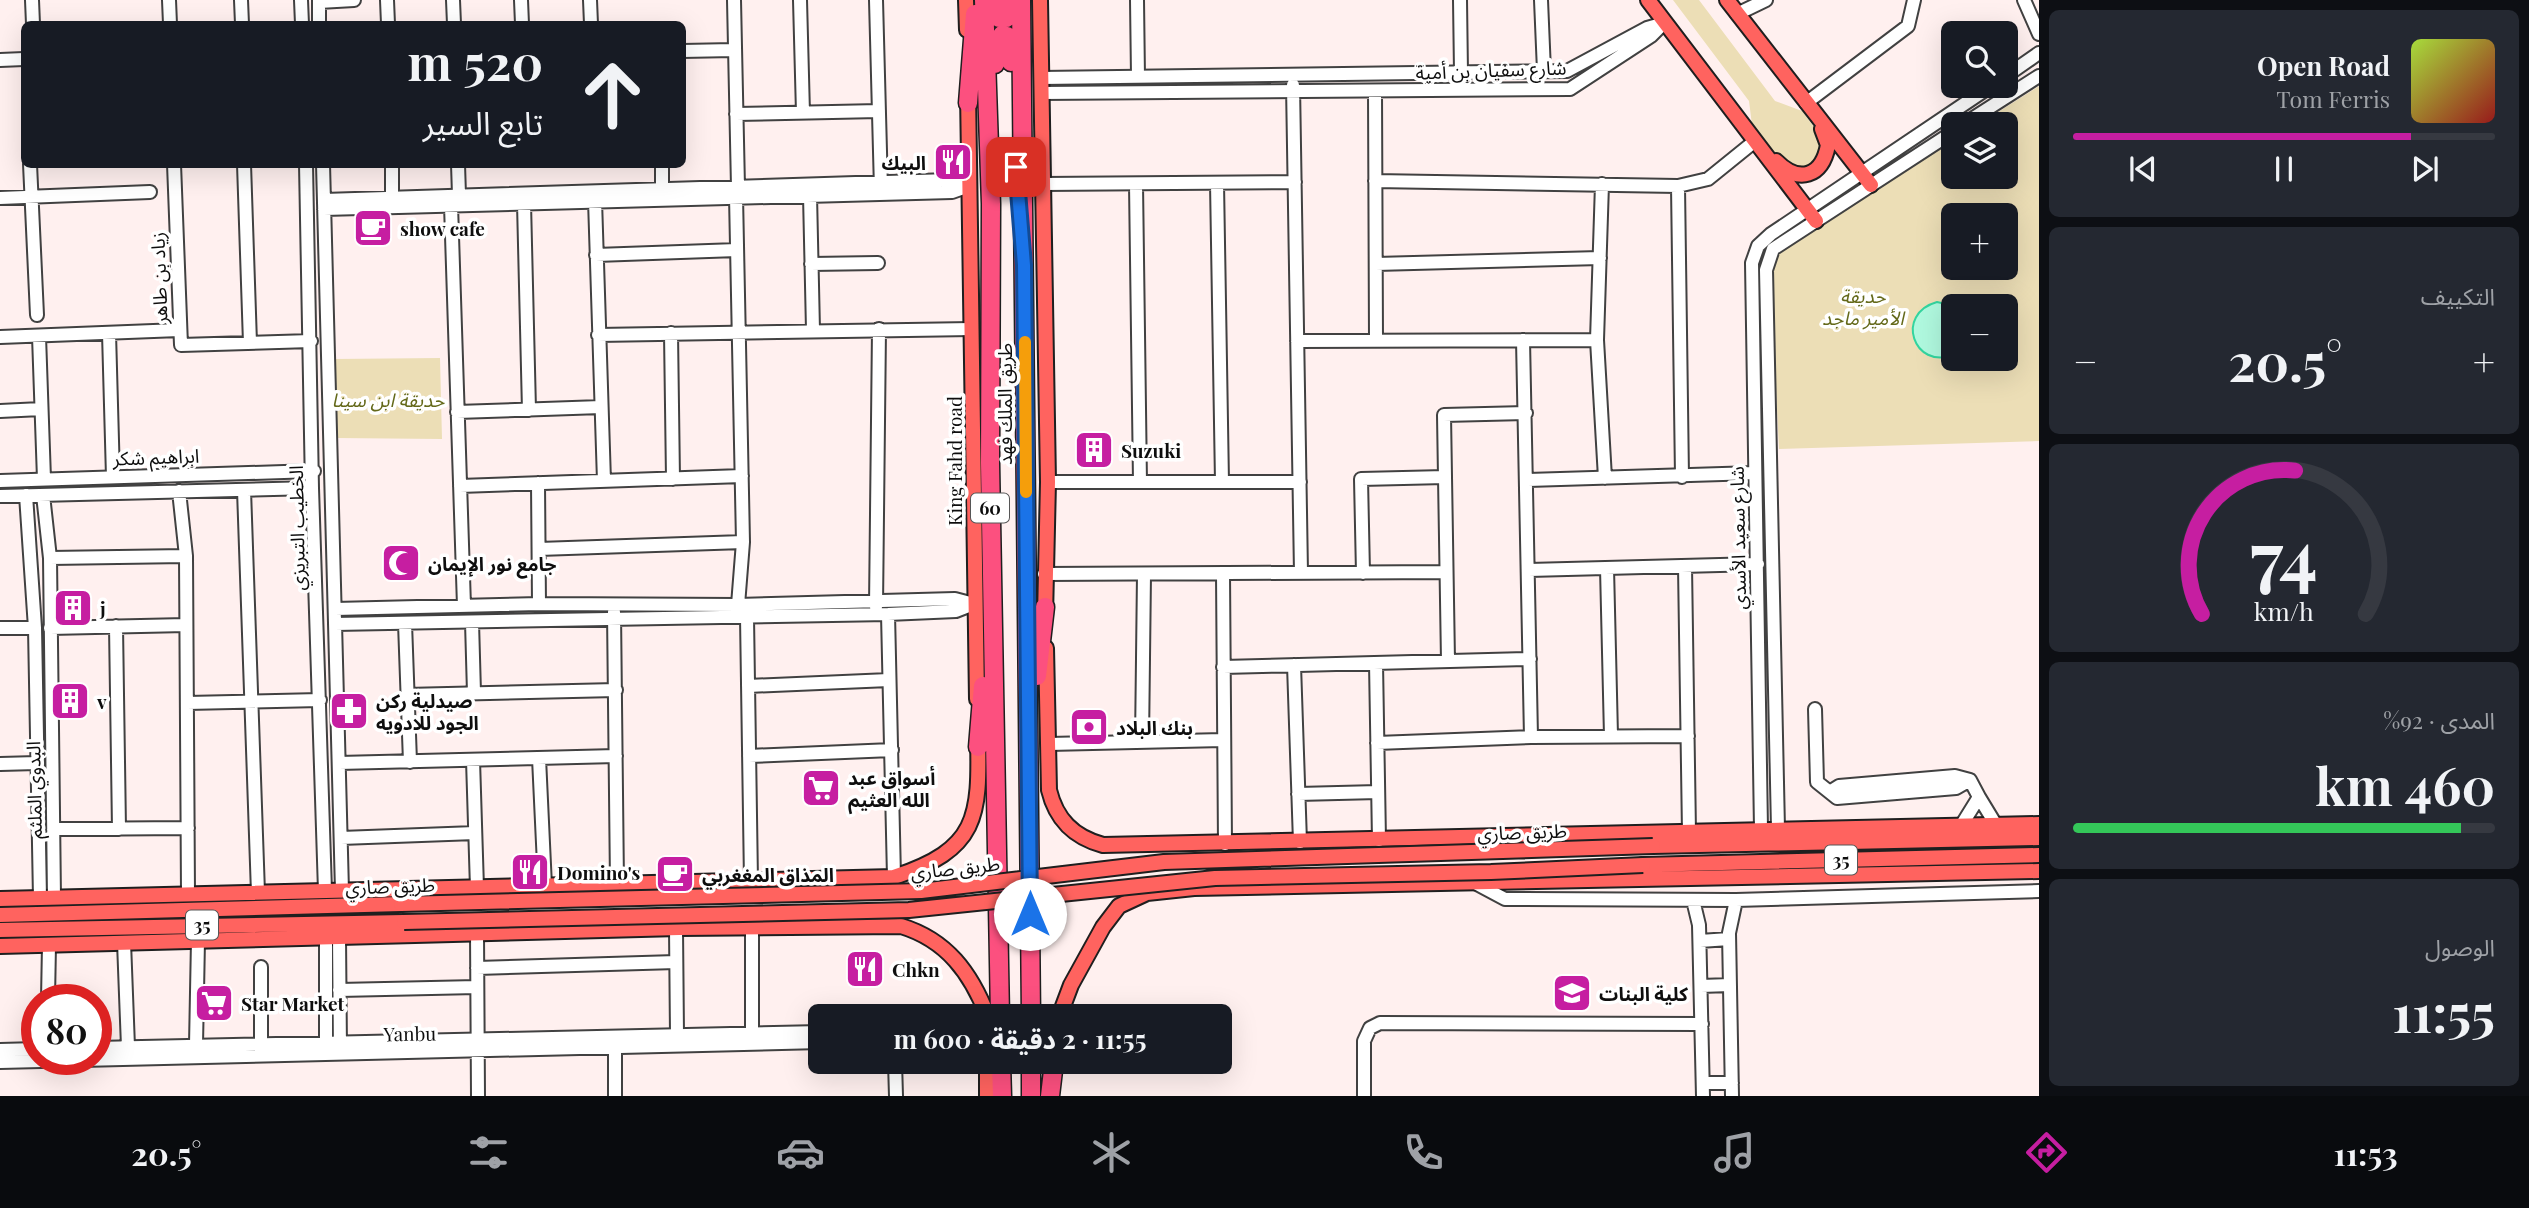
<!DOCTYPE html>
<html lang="ar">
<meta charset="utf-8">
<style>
:root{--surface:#171b24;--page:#242831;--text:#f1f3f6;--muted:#9ea1a6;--line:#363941;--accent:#c61ea1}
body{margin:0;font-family:"Playfair Display","Noto Sans Arabic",serif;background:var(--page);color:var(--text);direction:rtl;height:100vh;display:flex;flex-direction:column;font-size:26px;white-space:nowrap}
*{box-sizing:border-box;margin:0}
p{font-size:23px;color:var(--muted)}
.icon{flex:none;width:38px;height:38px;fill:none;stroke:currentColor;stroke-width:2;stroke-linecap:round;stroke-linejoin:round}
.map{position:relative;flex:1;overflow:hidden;direction:ltr}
.panel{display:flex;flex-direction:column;gap:10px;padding:10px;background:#0d0f14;width:490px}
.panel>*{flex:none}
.banner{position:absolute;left:21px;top:21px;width:665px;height:147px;border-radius:10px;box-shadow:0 7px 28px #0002;direction:rtl;background:#171b24;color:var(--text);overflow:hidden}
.controls{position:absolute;left:1941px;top:21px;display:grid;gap:14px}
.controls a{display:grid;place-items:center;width:77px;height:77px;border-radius:10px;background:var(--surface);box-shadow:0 7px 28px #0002;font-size:35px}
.speed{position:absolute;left:21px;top:984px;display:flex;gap:14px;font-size:35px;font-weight:700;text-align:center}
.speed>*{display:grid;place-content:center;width:91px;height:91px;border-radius:50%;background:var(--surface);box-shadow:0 7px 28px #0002;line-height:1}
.speed .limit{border:10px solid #d22;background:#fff;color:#111}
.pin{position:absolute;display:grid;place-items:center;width:60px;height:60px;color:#fff;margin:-30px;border-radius:14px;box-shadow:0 4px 10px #0006}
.me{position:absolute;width:77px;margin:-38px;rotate:0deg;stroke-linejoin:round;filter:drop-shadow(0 0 5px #0008)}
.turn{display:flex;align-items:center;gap:24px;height:147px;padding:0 28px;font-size:32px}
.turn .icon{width:91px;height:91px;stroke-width:2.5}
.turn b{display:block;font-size:49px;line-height:60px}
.big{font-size:52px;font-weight:700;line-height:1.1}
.panel .tile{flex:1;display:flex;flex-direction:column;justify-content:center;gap:10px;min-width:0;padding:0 24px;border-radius:10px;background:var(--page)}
.panel .dial{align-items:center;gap:0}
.dial svg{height:182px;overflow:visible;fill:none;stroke:var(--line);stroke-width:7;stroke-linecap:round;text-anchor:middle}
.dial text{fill:var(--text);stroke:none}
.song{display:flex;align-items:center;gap:21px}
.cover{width:84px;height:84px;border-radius:10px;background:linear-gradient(135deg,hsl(80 70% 55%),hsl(0 70% 35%))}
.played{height:7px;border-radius:4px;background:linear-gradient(90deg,var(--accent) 80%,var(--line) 80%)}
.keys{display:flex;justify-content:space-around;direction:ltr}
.heat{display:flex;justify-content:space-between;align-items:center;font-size:38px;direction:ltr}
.charge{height:10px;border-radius:5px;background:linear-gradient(90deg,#34c759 92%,var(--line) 0)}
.trip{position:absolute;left:808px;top:1004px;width:424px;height:70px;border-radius:10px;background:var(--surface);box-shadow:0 7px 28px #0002;font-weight:700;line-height:70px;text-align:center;direction:rtl}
.menu{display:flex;height:112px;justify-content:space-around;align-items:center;background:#090b0e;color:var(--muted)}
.menu .icon{width:49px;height:49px}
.menu .selected{color:var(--accent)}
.menu b{font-size:32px;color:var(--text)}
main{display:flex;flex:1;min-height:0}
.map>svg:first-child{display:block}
.green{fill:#ecdeb6;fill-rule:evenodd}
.water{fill:#b0f9df;stroke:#33d59f;stroke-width:2}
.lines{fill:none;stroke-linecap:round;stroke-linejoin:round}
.minor-casing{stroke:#414141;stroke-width:16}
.major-casing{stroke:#1f1f1f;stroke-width:18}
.highway-casing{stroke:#1f1f1f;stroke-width:21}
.minor{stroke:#fff;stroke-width:12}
.major{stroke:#ff635f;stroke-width:14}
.highway{stroke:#fc507f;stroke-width:18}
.major-bridge-casing{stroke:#1f1f1f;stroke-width:18;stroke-linecap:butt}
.major-bridge{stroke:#ff635f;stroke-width:14}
.route-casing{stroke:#114b97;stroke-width:18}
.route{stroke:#1a73e8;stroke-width:12}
.slow{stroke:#f59e0b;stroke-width:12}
.labels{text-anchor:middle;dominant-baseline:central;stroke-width:7;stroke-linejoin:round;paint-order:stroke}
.shield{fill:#fff;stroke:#565656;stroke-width:2}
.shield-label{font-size:18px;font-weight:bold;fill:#0e0e0e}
.street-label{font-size:19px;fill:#0e0e0e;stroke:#fff}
.poi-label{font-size:19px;font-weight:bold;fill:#0e0e0e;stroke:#fff;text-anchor:start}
.park-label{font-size:19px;font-style:italic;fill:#64691a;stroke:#fff}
</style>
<main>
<section class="panel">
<div class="tile">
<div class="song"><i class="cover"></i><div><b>Open Road</b><p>Tom Ferris</p></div></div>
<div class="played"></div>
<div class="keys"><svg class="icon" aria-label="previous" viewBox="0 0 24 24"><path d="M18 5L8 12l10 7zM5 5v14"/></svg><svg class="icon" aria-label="pause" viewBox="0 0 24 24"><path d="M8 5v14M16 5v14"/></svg><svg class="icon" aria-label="next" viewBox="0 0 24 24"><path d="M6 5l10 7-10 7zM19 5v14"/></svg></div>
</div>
<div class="tile"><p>التكييف</p>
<div class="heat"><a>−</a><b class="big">20.5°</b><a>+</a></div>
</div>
<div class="tile dial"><svg viewBox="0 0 100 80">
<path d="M14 69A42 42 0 1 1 86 69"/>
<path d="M14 69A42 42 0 0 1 55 6" stroke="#c61ea1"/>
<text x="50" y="56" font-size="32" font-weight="700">74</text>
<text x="50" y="72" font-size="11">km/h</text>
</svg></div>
<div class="tile"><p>المدى · 92%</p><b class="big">460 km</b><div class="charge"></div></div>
<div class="tile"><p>الوصول</p><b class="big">11:55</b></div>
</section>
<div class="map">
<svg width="2039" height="1096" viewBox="0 0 2039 1096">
<rect width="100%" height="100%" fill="#fff0ef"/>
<path class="green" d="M1673,0H1699L1775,101L1802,111L1823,139L1825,149L1808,172L1786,169L1752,125L1749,101Z
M2039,86V441L1779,449L1770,270L1778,252L1953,141V177H2006V124H1979ZM1953,215H2006V268H1953ZM1953,306H2006V359H1953Z
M440,358L442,439L336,438L334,359Z"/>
<path class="water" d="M1937,302L1955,306L1953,355C1914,370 1894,314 1937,302Z"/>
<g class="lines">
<g class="minor-casing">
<path id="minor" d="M32,0L33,24
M169,0L170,24
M241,0L242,24
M301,0L302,24
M319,0V24
M387,0L388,24
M453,0L454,24
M521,0L522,24
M590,0L591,24
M734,0L738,187
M800,0L803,113
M876,0L881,189
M1137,0L1138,77
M1460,0L1461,72
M1541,0L1544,71
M2024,0L2039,34
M319,2L354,0
M1737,14L1766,0
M682,51L734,50
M0,60L24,59
M2006,76L2039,53
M1041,78L1567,71L1647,28L1661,24
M1293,85L1301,573
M1375,91L1376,340
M1041,93L1570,89L1651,36L1665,22
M1806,103L1908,26L1914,0
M736,114L879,111
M1964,124L2039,76
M30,164L37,315
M174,164L181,345L311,341
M244,164L250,343
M306,164L312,488L325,891
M323,164L342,891
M392,164V198
M458,164L459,195
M662,164V189
M1375,181L1678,186L1708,179L1755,141
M1217,183L1222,482
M1043,184L1295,182
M1136,184L1140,482
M1602,184L1597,340L1605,478
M1678,186L1682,477
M810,195L813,330
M736,196L743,542L738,605
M0,198L150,192
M324,200L949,180L970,185
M595,200L604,481
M524,203L529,410
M451,205L464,606
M324,209L952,192L969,186
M596,255L737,250
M811,264L878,263
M1376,264L1600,258
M109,333L113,477
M671,333L673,479
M598,335L972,329
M39,336L44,479
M0,337L179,330
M1523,340L1531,737
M1297,341L1597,340
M0,411L41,409
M457,412L601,407
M1528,480L1755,473
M0,481L314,471
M1048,482H1300
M538,483L539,604
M460,486L742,476
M244,490L258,893
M179,491L186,556L188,895
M26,495L35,628L40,898
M43,495L50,558L54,898
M0,496L312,488
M539,549L743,542
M50,558L186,556
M1685,566L1689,833
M1607,568L1611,736
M1529,570L1758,564
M1223,573L1225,844
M1363,573L1361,479L1445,477
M1044,574L1446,572
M876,607L879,329
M335,609L539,604L738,605L955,599L974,604
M614,612L617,884
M888,614L894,877
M747,617L751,881
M472,622L474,693
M405,623L410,762
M335,624L888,614L956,611L974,604
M116,626L119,829
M0,628H35
M50,628L186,625
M1448,661L1444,415L1526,413
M1376,663L1379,840
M1294,665L1300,842
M1223,667L1530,659
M748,686L889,680
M406,695L616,690
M187,703L320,700
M1815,709L1817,782L1837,798L1956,788L1970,780
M1142,742L1144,574
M1377,743L1531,737L1688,736
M1049,744L1223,740
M749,756L892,750
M539,758L545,886
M473,760L477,888
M339,763L616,756
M0,764L37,763
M1831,791L1839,786L1955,776L1970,780L1979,797
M1298,794L1378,792
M1961,826L1979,797L1996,825
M53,829L188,828
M1761,829L1752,263L1758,246L1771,234L1991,86
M1778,829L1766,270L1773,249L1953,132
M341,838L475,833
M1475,883L1505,899L1736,900L2039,891
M1693,900L1699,925L1703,1096
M676,929L677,1035
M477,933L478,1096
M326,937V1049
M339,937L340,1050
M1700,941L1729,939
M124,942L128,1047
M261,967V1044
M477,968L676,962
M1701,986L1730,985
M339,990L477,987
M48,999L49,945
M752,1033V928
M196,1045L198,940
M96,1048L821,1032
M615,1048V1096
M0,1050L37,1049
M0,1062L821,1042
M895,1062L896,1096
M1703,1083H1732
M1364,1096V1041L1370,1028L1380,1023L1702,1024
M1732,1096L1729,933L1736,900"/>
</g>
<g class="major-casing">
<path id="major" d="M966,0L967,30
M1040,0L1048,482L1045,617
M1648,0L1816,221
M1727,0L1871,185
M968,92L977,699
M1776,161C1799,184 1822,177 1828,145L1822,129
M1046,648L1049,790C1056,819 1073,837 1103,845L2039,824
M1653,846L2039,838
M1643,865L2039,855
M0,899L894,877C978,849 980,818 978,736
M0,915L401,904
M0,930L404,922
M0,946L679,928L901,926C947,940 971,973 988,1017
M1059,1017L1071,985L1103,927L1119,906L1147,893L1194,888L2039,871
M987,1096V1062"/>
</g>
<g class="highway-casing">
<path id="highway" d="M984,0L991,204L990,463L1000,1017
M995,0L999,18H1006L1011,0
M1021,0L1031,1017
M995,64V48L1002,35L1007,36L1011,44V62
M968,103L975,14
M1037,676L1045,607
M978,747L983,686
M1001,1062L1002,1096
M1031,1062V1096
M1050,1096L1054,1062"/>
</g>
<use href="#minor" class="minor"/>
<use href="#major" class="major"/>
<use href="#highway" class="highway"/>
<g class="major-bridge-casing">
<path id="major-bridge" d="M401,904L921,891L1164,862L1653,846
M404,922L909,910L1215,878L1491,872L1643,865"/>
</g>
<use href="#major-bridge" class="major-bridge"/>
</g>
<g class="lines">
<g class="route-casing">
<path id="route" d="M1016,167L1024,265L1030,914"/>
</g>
<use href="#route" class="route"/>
<path class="slow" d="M1025,342L1026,492"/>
</g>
<defs>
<g id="restaurant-square" transform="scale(2.0125)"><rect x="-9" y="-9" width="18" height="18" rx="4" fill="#c61ea1" stroke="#fff"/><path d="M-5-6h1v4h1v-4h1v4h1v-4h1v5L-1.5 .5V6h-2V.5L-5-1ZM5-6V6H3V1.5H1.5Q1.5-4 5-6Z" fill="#fff"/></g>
<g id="cafe-square" transform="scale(2.0125)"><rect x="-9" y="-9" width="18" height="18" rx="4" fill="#c61ea1" stroke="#fff"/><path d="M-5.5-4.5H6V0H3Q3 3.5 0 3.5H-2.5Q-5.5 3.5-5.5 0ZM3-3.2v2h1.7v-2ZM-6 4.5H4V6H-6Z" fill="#fff"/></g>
<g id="building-square" transform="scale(2.0125)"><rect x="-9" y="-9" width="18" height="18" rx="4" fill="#c61ea1" stroke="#fff"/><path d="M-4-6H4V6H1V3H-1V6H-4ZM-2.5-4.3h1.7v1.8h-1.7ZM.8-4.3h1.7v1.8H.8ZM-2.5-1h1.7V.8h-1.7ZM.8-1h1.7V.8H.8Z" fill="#fff"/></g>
<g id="mosque-square" transform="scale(2.0125)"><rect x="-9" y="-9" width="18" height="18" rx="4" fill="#c61ea1" stroke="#fff"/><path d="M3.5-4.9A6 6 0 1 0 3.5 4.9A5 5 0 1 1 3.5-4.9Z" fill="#fff"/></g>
<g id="pharmacy-square" transform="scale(2.0125)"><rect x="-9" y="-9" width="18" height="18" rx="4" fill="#c61ea1" stroke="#fff"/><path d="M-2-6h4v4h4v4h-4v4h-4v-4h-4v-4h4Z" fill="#fff"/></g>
<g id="bank-square" transform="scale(2.0125)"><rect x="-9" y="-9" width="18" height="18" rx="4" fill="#c61ea1" stroke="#fff"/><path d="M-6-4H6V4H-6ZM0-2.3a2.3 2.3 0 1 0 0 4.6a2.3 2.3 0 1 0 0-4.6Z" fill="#fff"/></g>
<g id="supermarket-square" transform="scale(2.0125)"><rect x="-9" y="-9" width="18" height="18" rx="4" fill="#c61ea1" stroke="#fff"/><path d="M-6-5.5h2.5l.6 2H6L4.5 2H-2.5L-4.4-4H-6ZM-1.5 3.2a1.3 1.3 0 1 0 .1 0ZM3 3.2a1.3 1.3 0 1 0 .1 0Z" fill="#fff"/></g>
<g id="university-square" transform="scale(2.0125)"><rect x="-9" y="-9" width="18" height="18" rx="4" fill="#c61ea1" stroke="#fff"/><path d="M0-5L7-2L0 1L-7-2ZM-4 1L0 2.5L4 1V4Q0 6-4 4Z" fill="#fff"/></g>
</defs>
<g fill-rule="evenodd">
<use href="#restaurant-square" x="953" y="162"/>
<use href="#cafe-square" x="373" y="228"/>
<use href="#building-square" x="1094" y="450"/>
<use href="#mosque-square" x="401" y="563"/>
<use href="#building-square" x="73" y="608"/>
<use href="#building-square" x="70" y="701"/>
<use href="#pharmacy-square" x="349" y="711"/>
<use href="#bank-square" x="1089" y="727"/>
<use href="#supermarket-square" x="821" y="788"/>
<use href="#restaurant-square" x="530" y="872"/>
<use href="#cafe-square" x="675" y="874"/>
<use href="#restaurant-square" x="865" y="969"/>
<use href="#university-square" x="1572" y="993"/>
<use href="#supermarket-square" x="214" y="1003"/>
</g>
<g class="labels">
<g class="shield">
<rect x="971" y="493.5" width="38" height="29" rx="5"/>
<rect x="1825" y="845.5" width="32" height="29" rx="5"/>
<rect x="186" y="910.5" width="32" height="29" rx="5"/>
</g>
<g class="shield-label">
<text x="990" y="508">60</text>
<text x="1841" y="860">35</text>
<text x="202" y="925">35</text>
</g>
<g class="street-label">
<text transform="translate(1491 69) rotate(-2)">شارع سفيان بن أمية</text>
<text transform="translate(158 278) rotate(-92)">زياد بن طاهر</text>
<text transform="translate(1004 404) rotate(-90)">طريق الملك فهد</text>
<text transform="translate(156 456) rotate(-2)">ابراهيم شكر</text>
<text transform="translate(954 461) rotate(-90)">King Fahd road</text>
<text transform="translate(296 528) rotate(-91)">الخطيب التبريزي</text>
<text transform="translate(1737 538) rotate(-91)">شارع سعيد الأسدي</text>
<text transform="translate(33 790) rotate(-91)">البدوي الملثم</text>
<text transform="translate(1522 831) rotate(-2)">طريق صاري</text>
<text transform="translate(955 867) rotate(-6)">طريق صاري</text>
<text transform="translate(390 885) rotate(-2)">طريق صاري</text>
<text transform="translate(410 1033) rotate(-1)">Yanbu</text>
</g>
<g class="poi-label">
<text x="926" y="162" text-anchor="end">البيك</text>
<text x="400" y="228">show cafe</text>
<text x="1121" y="450">Suzuki</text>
<text x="428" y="563">جامع نور الإيمان</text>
<text x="100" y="608">j</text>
<text x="376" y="700">صيدلية ركن<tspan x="376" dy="22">الجود للادويه</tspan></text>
<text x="97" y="701">v</text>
<text x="1116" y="727">بنك البلاد</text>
<text x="848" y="777">أسواق عبد<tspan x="848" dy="22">الله العثيم</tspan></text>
<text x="557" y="872">Domino's</text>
<text x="702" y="874">المذاق المغغربي</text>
<text x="892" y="969">Chkn</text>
<text x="1599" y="993">كلية البنات</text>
<text x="241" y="1003">Star Market</text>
</g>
<g class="park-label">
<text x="1863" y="295">حديقة<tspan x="1863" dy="22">الأمير ماجد</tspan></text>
<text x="388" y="399">حديقة ابن سينا</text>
</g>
</g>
</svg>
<div class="controls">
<a><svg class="icon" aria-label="search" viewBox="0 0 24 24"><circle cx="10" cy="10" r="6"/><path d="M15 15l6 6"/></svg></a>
<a><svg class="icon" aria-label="layers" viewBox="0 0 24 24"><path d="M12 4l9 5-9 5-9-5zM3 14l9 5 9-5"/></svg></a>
<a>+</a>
<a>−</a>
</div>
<div class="speed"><div class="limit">80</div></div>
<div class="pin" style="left:1016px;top:167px;background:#d93025"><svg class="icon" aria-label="arrive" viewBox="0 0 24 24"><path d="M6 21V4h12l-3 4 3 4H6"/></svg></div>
<svg class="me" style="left:1030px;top:914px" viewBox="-20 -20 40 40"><circle r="19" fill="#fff"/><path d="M0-13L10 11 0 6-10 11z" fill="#1a73e8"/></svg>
<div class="trip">11:55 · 2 دقيقة · 600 m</div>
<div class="banner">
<div class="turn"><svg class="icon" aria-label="ahead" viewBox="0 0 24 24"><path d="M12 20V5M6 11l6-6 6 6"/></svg><div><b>520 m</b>تابع السير</div></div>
</div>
</div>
</main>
<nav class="menu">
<b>11:53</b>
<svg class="icon selected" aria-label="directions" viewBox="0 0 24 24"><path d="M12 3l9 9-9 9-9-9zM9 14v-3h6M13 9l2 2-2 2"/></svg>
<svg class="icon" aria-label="music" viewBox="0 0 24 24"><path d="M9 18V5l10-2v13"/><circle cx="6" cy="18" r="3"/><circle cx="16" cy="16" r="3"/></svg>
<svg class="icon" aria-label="phone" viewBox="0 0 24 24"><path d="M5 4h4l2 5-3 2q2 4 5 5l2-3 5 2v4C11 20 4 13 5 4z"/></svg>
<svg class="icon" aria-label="climate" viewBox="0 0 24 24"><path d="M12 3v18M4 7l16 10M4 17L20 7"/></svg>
<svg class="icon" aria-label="car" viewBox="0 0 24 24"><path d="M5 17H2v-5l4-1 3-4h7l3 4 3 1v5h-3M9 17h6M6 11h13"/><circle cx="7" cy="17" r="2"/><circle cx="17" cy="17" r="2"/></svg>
<svg class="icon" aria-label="filters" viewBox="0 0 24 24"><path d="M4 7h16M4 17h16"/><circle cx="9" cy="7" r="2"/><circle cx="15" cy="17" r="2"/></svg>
<b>20.5°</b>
</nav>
